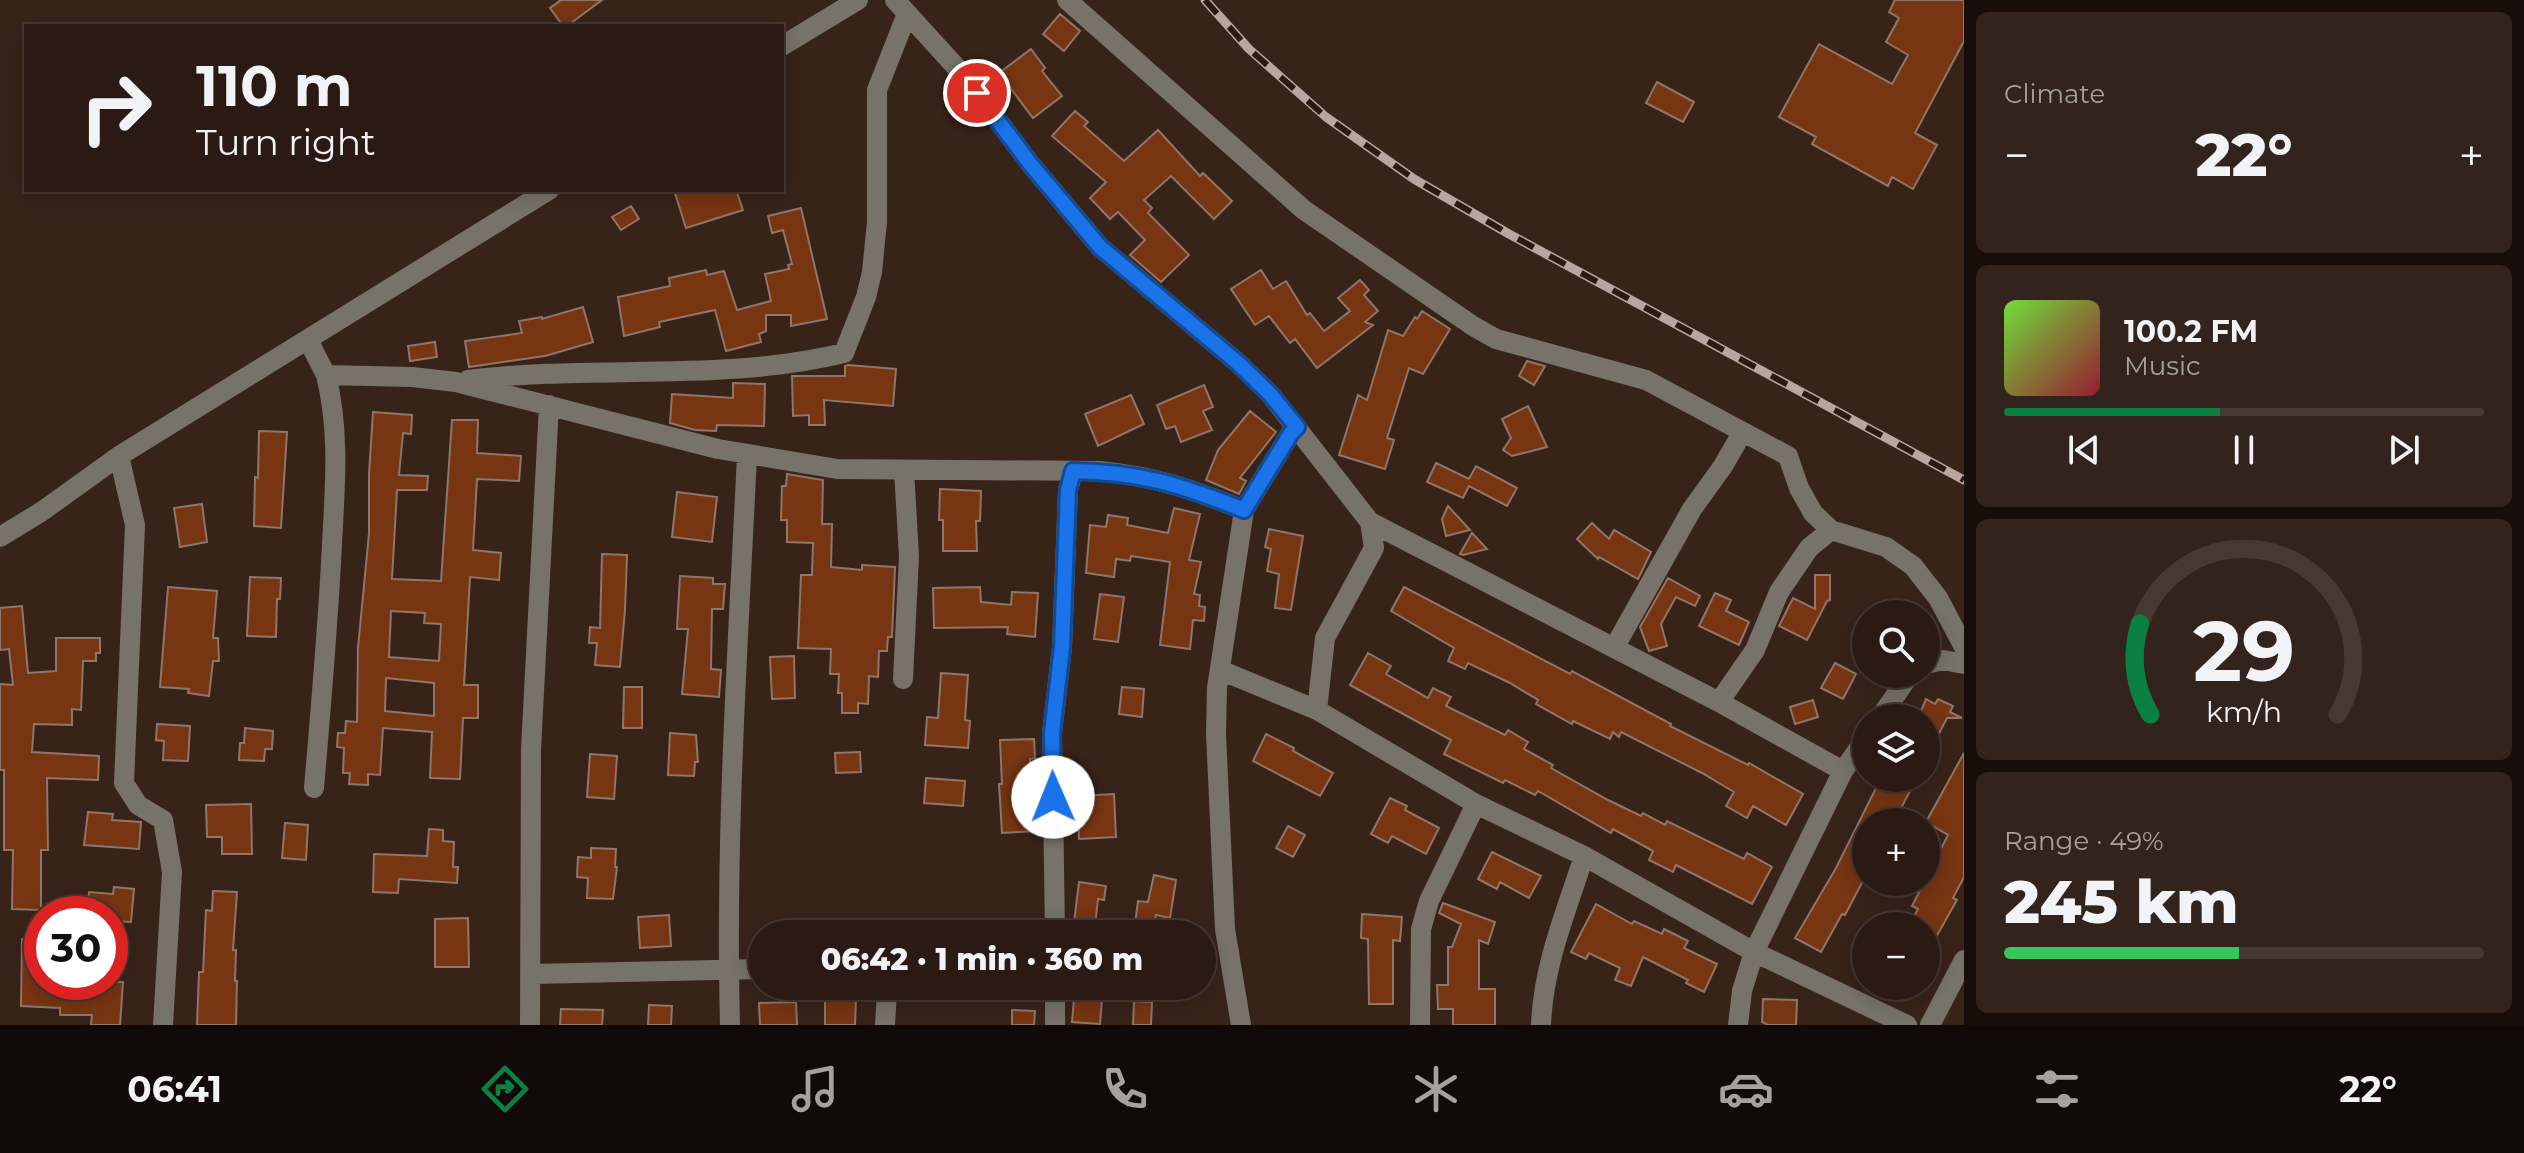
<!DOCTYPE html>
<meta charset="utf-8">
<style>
:root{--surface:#2a1a13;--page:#32231c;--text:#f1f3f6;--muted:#a5a1a0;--line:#463833;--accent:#0b8043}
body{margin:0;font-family:Montserrat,sans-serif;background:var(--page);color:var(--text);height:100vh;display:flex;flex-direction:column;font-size:30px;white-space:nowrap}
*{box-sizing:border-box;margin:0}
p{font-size:26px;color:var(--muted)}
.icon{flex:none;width:44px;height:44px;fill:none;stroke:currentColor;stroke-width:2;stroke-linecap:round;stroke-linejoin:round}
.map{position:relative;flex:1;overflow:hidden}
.details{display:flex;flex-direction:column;gap:12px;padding:12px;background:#170e0a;width:560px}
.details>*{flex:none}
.banner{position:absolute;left:24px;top:24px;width:760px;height:168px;border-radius:0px;box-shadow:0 4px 20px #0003,0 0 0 2px var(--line);background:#2a1a13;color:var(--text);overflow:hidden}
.controls{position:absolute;left:1852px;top:600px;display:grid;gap:16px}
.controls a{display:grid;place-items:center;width:88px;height:88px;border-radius:50%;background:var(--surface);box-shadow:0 4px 20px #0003,0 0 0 2px var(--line);font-size:40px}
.speed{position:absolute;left:24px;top:896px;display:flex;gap:16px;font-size:40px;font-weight:700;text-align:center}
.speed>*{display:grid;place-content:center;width:104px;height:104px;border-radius:50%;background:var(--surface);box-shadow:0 4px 20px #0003,0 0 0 2px var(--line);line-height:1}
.speed .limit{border:12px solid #d22;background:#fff;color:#111}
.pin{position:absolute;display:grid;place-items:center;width:68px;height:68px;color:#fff;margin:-34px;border:4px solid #fff;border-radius:50%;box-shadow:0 2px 8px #0007}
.me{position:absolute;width:88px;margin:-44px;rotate:359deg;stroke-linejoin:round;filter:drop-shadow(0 0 6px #0008)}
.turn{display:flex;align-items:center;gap:28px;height:168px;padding:0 40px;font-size:36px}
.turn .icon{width:104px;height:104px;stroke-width:2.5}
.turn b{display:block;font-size:56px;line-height:68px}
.big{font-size:60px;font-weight:800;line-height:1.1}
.details .card{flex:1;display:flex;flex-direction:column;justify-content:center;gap:12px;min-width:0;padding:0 28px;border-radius:12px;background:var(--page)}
.details .dial{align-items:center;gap:0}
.dial svg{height:208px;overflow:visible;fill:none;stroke:var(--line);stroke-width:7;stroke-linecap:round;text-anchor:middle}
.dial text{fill:var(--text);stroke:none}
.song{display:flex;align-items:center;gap:24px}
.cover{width:96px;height:96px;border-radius:12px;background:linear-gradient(135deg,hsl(100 70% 55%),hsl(350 70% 35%))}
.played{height:8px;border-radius:4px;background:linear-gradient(90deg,var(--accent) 45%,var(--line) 45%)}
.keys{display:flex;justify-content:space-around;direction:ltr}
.heat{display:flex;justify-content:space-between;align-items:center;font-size:44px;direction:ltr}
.charge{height:12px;border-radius:6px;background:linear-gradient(90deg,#34c759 49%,var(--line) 0)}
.trip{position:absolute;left:748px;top:920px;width:468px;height:80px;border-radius:40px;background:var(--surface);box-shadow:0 4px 20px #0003,0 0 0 2px var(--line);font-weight:800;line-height:80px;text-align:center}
.dock{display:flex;height:128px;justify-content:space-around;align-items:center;background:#110a08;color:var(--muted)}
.dock .icon{width:56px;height:56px}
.dock .on{color:var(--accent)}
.dock b{font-size:36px;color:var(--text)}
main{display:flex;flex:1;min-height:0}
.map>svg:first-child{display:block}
.building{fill:#773512;stroke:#8f756a;stroke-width:2;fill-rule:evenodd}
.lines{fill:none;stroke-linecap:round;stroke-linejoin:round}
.minor{stroke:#777369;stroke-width:20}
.rail-casing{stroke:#b8a7a0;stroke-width:9}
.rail{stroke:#2d1910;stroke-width:6;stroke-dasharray:18;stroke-linecap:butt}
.route-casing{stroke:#114b97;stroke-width:20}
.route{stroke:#1a73e8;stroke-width:14}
</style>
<main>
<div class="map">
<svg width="1964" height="1025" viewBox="0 0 1964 1025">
<rect width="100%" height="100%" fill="#382319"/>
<path class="building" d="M561,0H602L567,26H563L550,8Z
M1895,0H1964V41L1915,133L1937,145L1913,189L1892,177L1888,186L1812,144L1816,137L1779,117L1819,44L1892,84L1908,55L1886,42L1899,18L1889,12Z
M1060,14L1080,31L1064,51L1043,34Z
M1031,49L1045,68L1042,71L1062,96L1033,118L999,73Z
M1657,82L1694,102L1683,122L1646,103Z
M1075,111L1088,122L1084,126L1124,161L1158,130L1200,176L1203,173L1232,201L1214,219L1171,176L1144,200L1152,208L1148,213L1189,255L1161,282L1130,255L1145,240L1118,212L1110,219L1090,198L1106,182L1052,136Z
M674,190H736L743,210L686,228Z
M631,206L639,219L621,230L612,217Z
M801,208L827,319L791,326V315H766V331L759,334L761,342L726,351L715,310L659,322L660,327L624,336L618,297L670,286L669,278L706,270L707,275L724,271L737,310L771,301L765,274L789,269L788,265L792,264L783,230L772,233L768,216Z
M1261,270L1273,289L1286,281L1307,315L1310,313L1324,331L1350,311L1338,298L1360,280L1369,290L1364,295L1378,311L1365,322L1373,325L1317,368L1295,339L1290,343L1269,316L1255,325L1231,289Z
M583,307L593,342L545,356L469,367L465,341L522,333L519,321L542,317V319Z
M1422,311L1450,329L1423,374L1409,368L1387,438L1394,440L1385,469L1339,455L1358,395L1367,400L1388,330L1403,336L1415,317L1417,319Z
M435,342L437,357L410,361L408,346Z
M1527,361L1545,366L1534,385L1519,376Z
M848,365L896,369L893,406L824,400L825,425H809V415L793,416L792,376H845V366Z
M733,383L765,384L764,426L717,425L716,431L695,430L670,423L672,394L733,398Z
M1204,385L1213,407L1203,411L1212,430L1181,442L1175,426L1166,429L1157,405Z
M1131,395L1144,424L1098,446L1085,414Z
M1528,406L1547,447L1512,456L1503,450L1511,438L1502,419Z
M1250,411L1276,432L1240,478L1246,481L1239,494L1206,480L1218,450Z
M373,412L412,415L411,434L403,433L399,475L428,476L427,490H397L392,579L441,581L452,420H478L477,453L521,456L519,481L477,479L473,550L501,553L499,580L470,577L464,685H478V718H463L460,779L430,778L432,732L383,728L380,775L368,774V785L349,784L350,773H343L344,748L337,747L338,733H345L346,721L357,722L358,648L369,533V474ZM391,611L425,613L424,623L441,624L439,661L389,657ZM386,678L434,683V716L385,711Z
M259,431L287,432L281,528L254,526L255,477L258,478Z
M1436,463L1469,479L1476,466L1517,488L1507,506L1469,486L1463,498L1427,482Z
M787,474L823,480L822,524H832L831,567L862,570V565L895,567L892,637H888L887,651H879L878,677L869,676L868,704L858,703V713H842V693H838L839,674H830L831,649L798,648L801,575H812L813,543L787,542V520H781L782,486H786Z
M940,489L981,491L980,521H976L977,551H943V520H939Z
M677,492L717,497L712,542L672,537Z
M202,504L207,542L180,547L174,508Z
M1448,506L1470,530L1446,536L1442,519Z
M1174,508L1200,514L1189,560L1201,562L1194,594L1200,595L1199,606L1205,607L1204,621L1193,620L1190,649L1160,645L1170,562L1131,556L1130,561L1116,559L1114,577L1086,573L1090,525L1106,527L1108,515L1128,518L1127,525L1168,533Z
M1592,523L1609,539L1614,530L1651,552L1638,579L1599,557L1598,559L1577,539Z
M1269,529L1303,536L1291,610L1275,608L1279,574L1267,571L1271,549L1265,547Z
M1472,533L1487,549L1463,555L1460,554Z
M602,554L627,555L625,610L620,667L595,665L597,643H589L590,627L600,628Z
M1815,575H1830V600L1827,601L1807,640L1779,626L1793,598L1815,609Z
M680,576L713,578V584H725L723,609H712L711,669L721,670L719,697L682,694L688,629H677Z
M250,577L281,578L280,599H277L276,637L247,636Z
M1668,578L1700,596L1695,606L1676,597L1661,624L1667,646L1649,651L1640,627Z
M168,587L217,591L213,638H218L219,661H213L209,696L188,693L189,689L160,687Z
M980,587L981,602L1011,605L1012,592L1038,593L1035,637L1007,634L1008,627L934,628L933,588Z
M1404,587L1570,674L1572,671L1671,724L1670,726L1748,765L1749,763L1803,794L1786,825L1753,806L1747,818L1726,806L1734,792L1702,773L1621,732L1619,737L1613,732L1610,739L1573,721L1572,724L1536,704L1538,700L1510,683L1468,663L1465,669L1448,661L1454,648L1391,611Z
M1715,593L1731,600L1726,611L1749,622L1739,645L1699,626Z
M1100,594L1124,597L1118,642L1094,639Z
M22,606L28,673L56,671V638H100V653H96V661H83L81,710L72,709V725L34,724L32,752L99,756L98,780L47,778L48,850H41V910L12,909L13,850H4V770H0V684L13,685L9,649L0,650V608Z
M1368,653L1391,666L1386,674L1428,698L1433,688L1451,697L1446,706L1505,735L1508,730L1528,742L1524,749L1553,765L1551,768L1608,800L1641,816L1643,813L1665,825L1667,821L1744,859L1747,853L1772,867L1752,904L1676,865L1673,872L1649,860L1653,851L1613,829L1611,833L1538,791L1535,795L1505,780L1503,783L1444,754L1451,740L1350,685Z
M794,656L795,698L772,699L770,657Z
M1835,663L1856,674L1843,699L1821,688Z
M941,673L968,675L965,720L970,721L968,748L925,745L927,717L938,718Z
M624,687H642V728H623Z
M1122,687L1144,689L1142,717L1119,714Z
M1926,699L1935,704L1938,699L1953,706L1950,712L1962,718H1947L1926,759V718H1918Z
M1813,700L1818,717L1795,724L1790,707Z
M157,724L190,726L188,761L163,760L164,741L156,740Z
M245,728L273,731L272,749H265L264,761L239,760L240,743H244Z
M670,733L696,735L698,762H695L694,776L668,775Z
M1266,734L1294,748L1293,751L1333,773L1320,796L1253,761Z
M1034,739L1035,758L1030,759L1035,831L1002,833L999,784H1002L1000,740Z
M860,752L861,772L836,773L835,753Z
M1964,753V877L1953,898L1957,900L1926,955V926H1909L1918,909L1912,906L1948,835L1926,822Z
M590,754L617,756L614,799L587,797Z
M926,778L965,781L963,806L924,803Z
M1881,778H1891L1911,789L1894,822H1866V875L1845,915L1842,914L1821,952L1795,938L1836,868Z
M1114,794L1116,837L1079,839L1077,796Z
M1390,798L1407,806L1405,810L1439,828L1426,854L1392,836L1388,843L1371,834Z
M251,804L252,854H222V837H207L206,805Z
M88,812L113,814L112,820L141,822L139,849L84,845Z
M285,823L308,825L306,860L282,858Z
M1288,826L1305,835L1293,857L1276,848Z
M429,829L443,830V841L454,842L453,867H458L457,883L399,879L398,893L373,892L374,854L427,856Z
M591,848L616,849L615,867H617L613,899L587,898L588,878L577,877L578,857L591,858Z
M1492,852L1541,876L1529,898L1500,882L1497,889L1478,879Z
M1154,875L1176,880L1170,918L1156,915L1153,933L1134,931L1138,901L1148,902Z
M1079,882L1106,886L1104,900L1098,899L1095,926L1074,923Z
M114,887L134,889L131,922L110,921V914H87L89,892L113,894Z
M213,891L237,892L233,950H236L235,981H237L236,1025H197L199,972H203L206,910L212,911Z
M1443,903L1495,922L1488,944L1479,940V989H1495V1025H1453V1009H1438L1437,985H1448V947H1452L1461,924L1439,913Z
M1596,904L1632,924L1634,921L1662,934L1664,929L1688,941L1684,948L1717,964L1704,992L1686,983L1688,980L1643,957L1631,986L1615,980L1620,968L1589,953L1586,959L1571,952Z
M1362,914L1402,917L1400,941L1393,940V1004H1369L1368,939L1361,938Z
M669,915L671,946L640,948L638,917Z
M468,918L469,967H435V919Z
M22,939H42V982H123L120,1025H91L92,1015H60V1008L21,1006Z
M1075,986H1103L1100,1024L1072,1022Z
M825,998L856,999L855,1025H825Z
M1763,999L1797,1000L1796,1025H1768L1762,1022Z
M1134,1001L1152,1002L1151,1025H1133Z
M796,1002L797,1025H760L759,1003Z
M649,1005L672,1006L671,1025H648Z
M561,1009L603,1010L602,1025H560Z
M1012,1010L1035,1011L1034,1025H1012Z"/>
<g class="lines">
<path class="minor" d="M895,0L966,78L1032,166L1100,247L1238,363L1270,394L1370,522
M1067,0L1304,210L1473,326L1496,339L1646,380L1788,456L1799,488L1813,513L1831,530L1886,547L1913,566L1938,598L1964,647
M782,46L858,0
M308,340L326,375L412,377L456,382L718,449L837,469L1100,471C1157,477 1191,489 1244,510
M468,380C593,364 720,383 844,353L866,297L872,272L877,222V90L907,14
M119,456L135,525L124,783L138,805L163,820L172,872L163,1025
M0,537L41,512L119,456L549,190
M1614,648L1692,509L1723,466L1742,433
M1926,664L1943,660L1964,664
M1220,670L1317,710L1476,804L1584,856C1566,912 1543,966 1541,1025
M903,679L909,556L904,470
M1719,702L1755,650L1779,592L1809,548L1831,530
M1317,710L1325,638L1374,548L1370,522L1719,702L1843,771
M1880,718L1910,674
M1866,738L1843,771L1754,952L1907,1025
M314,788C321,707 328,626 332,544C335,487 340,431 326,375
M1584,856L1754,952L1742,991L1738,1025
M1055,934L1052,733L1062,647L1068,490L1073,471
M531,974L762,969
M884,986L887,992L885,1025
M530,1025L531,749L549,405
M730,1025C725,835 738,645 747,455
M1055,1025V986
M1241,1025L1225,929L1216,734L1217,688L1244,510L1291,433L1297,427
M1420,1025L1421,929L1429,901L1476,804
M1930,1025L1964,960"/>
<g class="rail-casing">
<path id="rail" d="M1205,0L1249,49L1326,117L1414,179L1509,234L1964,480"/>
</g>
<use href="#rail" class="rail"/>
</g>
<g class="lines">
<g class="route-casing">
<path id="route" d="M977,93L1032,166L1100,247L1238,363L1270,394L1297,427L1291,433L1244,510C1181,485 1141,472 1073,471L1068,490L1062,647L1052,733L1053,797"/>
</g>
<use href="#route" class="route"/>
</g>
</svg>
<div class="controls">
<a><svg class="icon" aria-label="search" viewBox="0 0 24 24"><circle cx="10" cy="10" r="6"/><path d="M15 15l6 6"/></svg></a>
<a><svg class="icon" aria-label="layers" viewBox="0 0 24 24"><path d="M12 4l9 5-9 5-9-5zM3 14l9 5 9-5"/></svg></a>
<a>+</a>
<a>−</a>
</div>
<div class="speed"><div class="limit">30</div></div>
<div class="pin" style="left:977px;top:93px;background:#d93025"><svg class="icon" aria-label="arrive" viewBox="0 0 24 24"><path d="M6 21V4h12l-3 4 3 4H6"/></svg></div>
<svg class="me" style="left:1053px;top:797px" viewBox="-20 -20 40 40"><circle r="19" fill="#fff"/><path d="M0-13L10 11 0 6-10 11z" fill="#1a73e8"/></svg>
<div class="trip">06:42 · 1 min · 360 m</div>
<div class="banner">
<div class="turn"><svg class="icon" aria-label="right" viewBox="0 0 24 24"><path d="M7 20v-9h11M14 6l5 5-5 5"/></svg><div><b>110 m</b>Turn right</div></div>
</div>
</div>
<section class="details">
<div class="card"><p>Climate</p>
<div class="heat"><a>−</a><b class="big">22°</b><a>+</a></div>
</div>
<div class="card">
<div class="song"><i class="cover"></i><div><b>100.2 FM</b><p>Music</p></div></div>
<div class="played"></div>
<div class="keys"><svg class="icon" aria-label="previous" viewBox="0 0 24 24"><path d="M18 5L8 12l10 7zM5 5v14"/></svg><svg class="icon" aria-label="pause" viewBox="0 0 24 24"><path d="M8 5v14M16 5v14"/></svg><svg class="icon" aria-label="next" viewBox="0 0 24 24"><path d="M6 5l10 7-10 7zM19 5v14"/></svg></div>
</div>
<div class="card dial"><svg viewBox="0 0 100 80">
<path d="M14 69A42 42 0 1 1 86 69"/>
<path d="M14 69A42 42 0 0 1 10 34" stroke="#0b8043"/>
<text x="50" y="56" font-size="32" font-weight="700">29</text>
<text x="50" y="72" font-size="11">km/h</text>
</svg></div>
<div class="card"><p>Range · 49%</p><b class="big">245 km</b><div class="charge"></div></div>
</section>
</main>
<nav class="dock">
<b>06:41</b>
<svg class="icon on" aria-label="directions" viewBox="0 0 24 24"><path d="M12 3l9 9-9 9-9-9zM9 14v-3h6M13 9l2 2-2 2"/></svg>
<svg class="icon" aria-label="music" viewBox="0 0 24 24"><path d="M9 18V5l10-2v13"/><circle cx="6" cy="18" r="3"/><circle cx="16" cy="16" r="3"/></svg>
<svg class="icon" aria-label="phone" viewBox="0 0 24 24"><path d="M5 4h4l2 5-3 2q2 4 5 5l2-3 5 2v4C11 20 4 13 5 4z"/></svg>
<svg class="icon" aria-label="climate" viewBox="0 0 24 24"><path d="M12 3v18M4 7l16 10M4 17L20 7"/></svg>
<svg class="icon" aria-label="car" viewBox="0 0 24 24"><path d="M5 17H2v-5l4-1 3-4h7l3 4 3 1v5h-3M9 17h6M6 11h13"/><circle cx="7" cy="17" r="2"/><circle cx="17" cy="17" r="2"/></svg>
<svg class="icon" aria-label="filters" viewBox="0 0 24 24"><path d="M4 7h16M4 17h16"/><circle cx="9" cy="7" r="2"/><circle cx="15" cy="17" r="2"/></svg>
<b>22°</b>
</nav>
